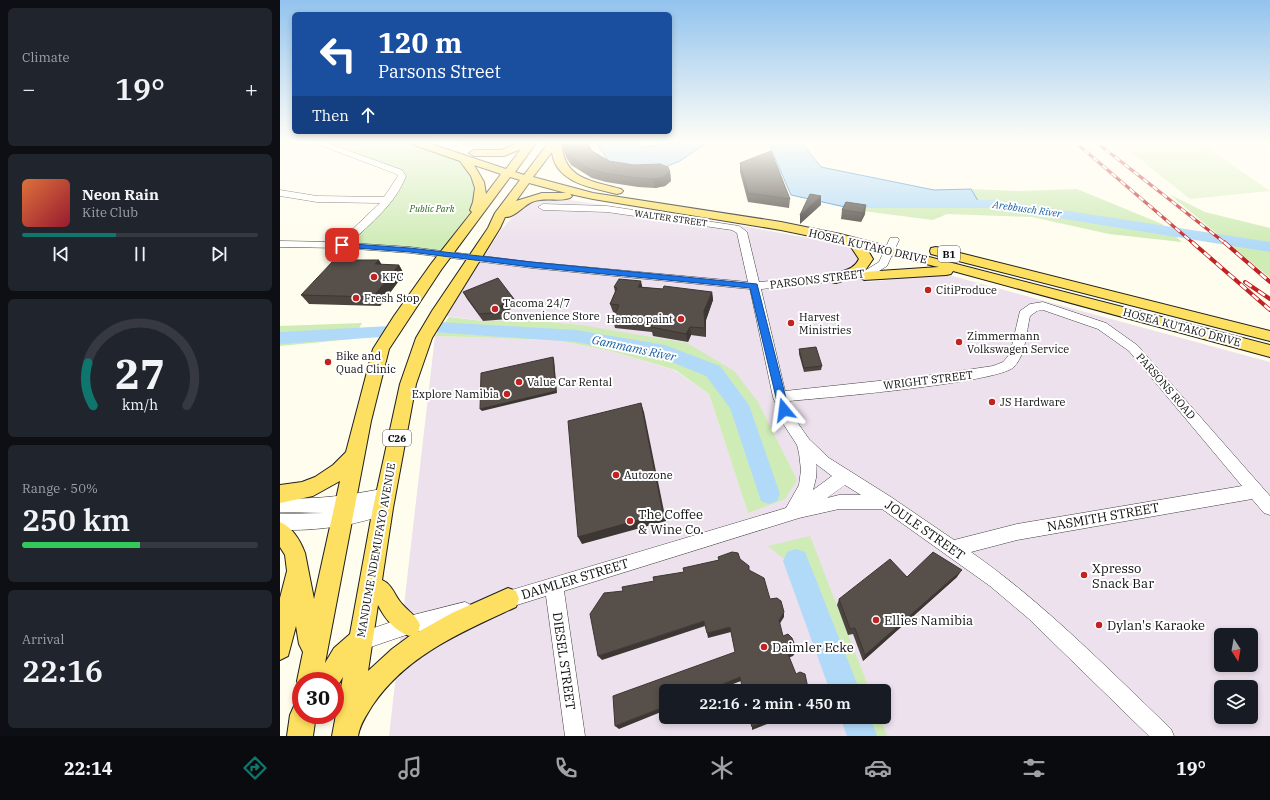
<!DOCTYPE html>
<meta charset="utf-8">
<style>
:root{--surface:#171b24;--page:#20242c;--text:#f1f3f6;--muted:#9ea1a6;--line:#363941;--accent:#0f766e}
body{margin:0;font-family:"IBM Plex Serif",serif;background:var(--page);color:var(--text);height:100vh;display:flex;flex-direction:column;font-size:15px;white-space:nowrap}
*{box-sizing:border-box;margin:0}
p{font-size:13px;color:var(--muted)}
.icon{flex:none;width:22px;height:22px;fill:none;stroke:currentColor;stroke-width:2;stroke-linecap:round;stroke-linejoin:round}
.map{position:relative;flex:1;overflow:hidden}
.drawer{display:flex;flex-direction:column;gap:8px;padding:8px;background:#0d0f14;width:280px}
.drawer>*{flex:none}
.banner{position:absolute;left:12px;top:12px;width:380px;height:122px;border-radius:6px;box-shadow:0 2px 6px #0003;background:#1a4fa0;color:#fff;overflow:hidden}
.needle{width:26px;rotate:169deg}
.fabs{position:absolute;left:934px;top:628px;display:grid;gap:8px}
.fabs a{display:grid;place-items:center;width:44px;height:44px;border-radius:6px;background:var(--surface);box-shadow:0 2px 6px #0003;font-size:20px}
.speed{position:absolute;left:12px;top:672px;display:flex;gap:8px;font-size:20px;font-weight:700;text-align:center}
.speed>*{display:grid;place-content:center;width:52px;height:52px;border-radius:50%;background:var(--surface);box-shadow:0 2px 6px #0003;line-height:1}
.speed .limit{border:6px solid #d22;background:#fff;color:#111}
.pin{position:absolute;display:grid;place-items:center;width:34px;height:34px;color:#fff;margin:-17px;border-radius:8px;box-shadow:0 2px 6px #0006}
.me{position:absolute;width:44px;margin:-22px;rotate:344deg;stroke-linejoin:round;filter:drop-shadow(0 0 3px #0008)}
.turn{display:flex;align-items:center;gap:14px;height:84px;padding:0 20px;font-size:18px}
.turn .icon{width:52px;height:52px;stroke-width:2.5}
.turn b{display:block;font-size:28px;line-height:34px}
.then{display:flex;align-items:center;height:38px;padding:0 20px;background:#0003;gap:8px;font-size:15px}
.big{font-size:30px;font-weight:600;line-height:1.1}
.drawer .widget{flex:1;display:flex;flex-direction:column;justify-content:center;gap:6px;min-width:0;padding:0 14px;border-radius:6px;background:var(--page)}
.drawer .dial{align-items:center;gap:0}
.dial svg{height:104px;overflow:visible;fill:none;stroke:var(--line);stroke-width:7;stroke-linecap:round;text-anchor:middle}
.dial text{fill:var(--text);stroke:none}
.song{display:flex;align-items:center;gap:12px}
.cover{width:48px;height:48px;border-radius:6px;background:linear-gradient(135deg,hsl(20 70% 55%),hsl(350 70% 35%))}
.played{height:4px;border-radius:2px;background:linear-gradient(90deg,var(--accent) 40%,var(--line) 40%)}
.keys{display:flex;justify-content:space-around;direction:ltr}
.heat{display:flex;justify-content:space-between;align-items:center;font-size:22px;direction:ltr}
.charge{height:6px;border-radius:3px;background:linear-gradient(90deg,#34c759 50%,var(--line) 0)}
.trip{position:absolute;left:379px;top:684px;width:232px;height:40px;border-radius:6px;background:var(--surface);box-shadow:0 2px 6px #0003;font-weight:600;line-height:40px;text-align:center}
.menu{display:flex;height:64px;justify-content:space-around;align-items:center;background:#090b0e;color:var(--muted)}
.menu .icon{width:28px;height:28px}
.menu .selected{color:var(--accent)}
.menu b{font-size:18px;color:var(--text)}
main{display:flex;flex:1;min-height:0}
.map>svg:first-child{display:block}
.industrial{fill:#ece1ed;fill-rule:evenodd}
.green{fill:#cfebb6}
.pitch{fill:#e1f2c9}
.water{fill:#b1daf8;stroke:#368bd1}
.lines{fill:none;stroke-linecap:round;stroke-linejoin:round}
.river{fill:#b1daf8;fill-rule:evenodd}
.minor-casing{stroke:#414141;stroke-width:1}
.major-casing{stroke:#1f1f1f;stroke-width:2}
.minor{fill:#fff;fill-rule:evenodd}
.major{fill:#fddf61;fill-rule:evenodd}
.rail-far1-casing{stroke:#c22221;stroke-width:3}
.rail-casing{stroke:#c22221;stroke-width:4}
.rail-far1{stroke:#fff;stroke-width:2;stroke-dasharray:6;stroke-linecap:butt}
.rail{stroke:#fff;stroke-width:2.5;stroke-dasharray:8;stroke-linecap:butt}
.wall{fill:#4b443f}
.shaded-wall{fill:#3d3733}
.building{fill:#574f49;stroke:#3d3733}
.route{fill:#1a73e8;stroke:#114b97}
.poi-dot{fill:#c22221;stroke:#fff;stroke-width:1.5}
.labels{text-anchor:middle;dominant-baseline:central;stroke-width:4;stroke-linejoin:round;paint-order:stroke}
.far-park-label{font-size:9px;font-style:italic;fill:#27671c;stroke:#fff}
.far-street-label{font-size:9px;fill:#0e0e0e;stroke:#fff}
.far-water-label{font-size:10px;font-style:italic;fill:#135da3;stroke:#fff}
.shield{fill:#fff;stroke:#565656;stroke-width:1}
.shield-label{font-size:10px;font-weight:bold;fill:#0e0e0e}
.street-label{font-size:11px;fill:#0e0e0e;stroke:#fff}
.poi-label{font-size:11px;fill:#0e0e0e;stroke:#fff;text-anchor:start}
.water-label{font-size:12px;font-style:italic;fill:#135da3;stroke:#fff}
.near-poi-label{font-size:13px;fill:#0e0e0e;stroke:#fff;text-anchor:start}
.near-street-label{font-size:13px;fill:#0e0e0e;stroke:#fff}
</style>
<main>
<section class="drawer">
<div class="widget"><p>Climate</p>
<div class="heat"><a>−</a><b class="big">19°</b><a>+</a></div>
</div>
<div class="widget">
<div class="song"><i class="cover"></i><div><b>Neon Rain</b><p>Kite Club</p></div></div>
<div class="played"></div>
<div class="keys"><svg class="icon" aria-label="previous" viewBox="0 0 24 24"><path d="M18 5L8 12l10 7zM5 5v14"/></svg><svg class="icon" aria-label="pause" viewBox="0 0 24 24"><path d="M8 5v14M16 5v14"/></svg><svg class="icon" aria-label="next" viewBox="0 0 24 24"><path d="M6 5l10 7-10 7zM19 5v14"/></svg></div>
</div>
<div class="widget dial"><svg viewBox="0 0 100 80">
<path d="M14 69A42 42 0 1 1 86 69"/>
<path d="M14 69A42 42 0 0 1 10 36" stroke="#0f766e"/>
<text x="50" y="56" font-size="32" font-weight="700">27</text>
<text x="50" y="72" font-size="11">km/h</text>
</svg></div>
<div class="widget"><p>Range · 50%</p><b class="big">250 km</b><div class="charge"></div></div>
<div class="widget"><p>Arrival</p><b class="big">22:16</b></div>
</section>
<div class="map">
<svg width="990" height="736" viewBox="0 0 990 736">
<rect width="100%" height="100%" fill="#fffdee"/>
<path class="industrial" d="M270,197L452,224L577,247L587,282L665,274L990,362V736H109L155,336L276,340L331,351L394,370L429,394L468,513L478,402L301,325L250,320L203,321L165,316L221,230L241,208ZM941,635H971V665H941ZM941,687H971V717H941ZM386,691H604V717H386Z"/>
<path class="green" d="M36,142H135L183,157L194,181L192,219L167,254L62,245L120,183L119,172Z
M174,142H239C221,157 194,147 174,142Z
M691,189L738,191L797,189L882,224L902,242L829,234L752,217L667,214L653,220L583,211L586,204H700Z
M889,194L925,212L990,228V278Z
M169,317L203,321L250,320L301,325L407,343L454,371L478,402L517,480L505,499L468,513L429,394L395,370L331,351L276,340L155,336Z
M82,323L73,339L0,346V326Z
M530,536L590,691H552L508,562L488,546Z
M561,717H600L607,736H568Z"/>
<path class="pitch" d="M838,142H919L990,191L910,199Z"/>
<path class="water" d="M316,142H352L364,147L391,144L395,142H428L400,161L378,170L329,162Z
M488,142H521L541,167L654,190L691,189L700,204H586L583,211L511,195Z"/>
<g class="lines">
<path class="river" d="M563,192L587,200H716L990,242V252L716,208H586L558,199L556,196L558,193Z
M159,322L296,330L385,345L440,366L469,405L500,494L497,501L489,504L481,501L450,408L426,376L382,358L296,342L153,332L150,328L153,324Z
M110,326L116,328L119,332L116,336L0,344V332Z
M516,549L525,552L580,691H550L503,561L507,552Z
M560,717H590L597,736H567Z"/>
<g class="minor-casing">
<path id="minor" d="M32,142H44L122,170L126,176C116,203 91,223 70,243L130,247L251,262L468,282L457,233L452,230L327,212L263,210L258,207L263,204L327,206L459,226L467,232L479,282L581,273L599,262L610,238H618L619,240L607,266L588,278L481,289L505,391L645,376L713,366L723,362L730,354L740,311L750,304L763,302L826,323L857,345L990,496V515L984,513L972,499L737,540L691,552C764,603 827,668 891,729L894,736H869L749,619L710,586L602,509H559L519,518L284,591L305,736H285L266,596L221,610L215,607L212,601L215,595L506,508L519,485L521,470L519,453L517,445L504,425L493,397L470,289L251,268L130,253L62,248L0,247V241L59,242L100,203L37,202L0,196V190L37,196L104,197L118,176L116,174ZM763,310L818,329L849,351L962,486L737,524L674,540L611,497L549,458L529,439L517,422L509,401C542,398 718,383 734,367C746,354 746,333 750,316L757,311ZM536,464L552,476L533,490L536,478ZM565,485L581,495H559L547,498Z
M658,142H683C678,146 663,146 658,142Z
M106,488L112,490L114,495L112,500L106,502L111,508L109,513C75,526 36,531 0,530V514L44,513L0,512V498C36,500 71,495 106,488Z
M185,602L191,605L194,611L191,617L185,620L129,634L79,651L72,649L70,642L72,635L79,633L129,616Z"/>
</g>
<g class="major-casing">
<path id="major" d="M130,142H145L226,169L241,149L224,156H194L189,153L194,150H222L240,142H257L235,172L244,175L269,142H282C282,179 312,181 341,189L343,191L341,193L337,194C313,188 275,183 272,152L253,177L313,193L501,222L560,234L990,345V357L673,271L671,274L666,275L584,280L577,276L556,283L551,282L549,279C556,269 572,274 579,259L571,247L559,242L501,230L313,199L290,194L292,196L290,198C278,202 265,197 252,202C243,206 234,218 225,217L220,228L152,338L136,384L113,508L102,580C113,585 114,595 122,604C129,612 136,615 140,625L138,632L172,613L228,588L236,591L239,599L236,607C182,632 126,655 92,706C86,716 80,724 78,736H52L63,677L55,690V681H21L20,690L17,681L23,652L19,644L16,626L8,656L0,660V598L7,571L5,555L0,547V522C13,528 20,540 25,553L34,599L60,481L33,496L0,503V485L22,482L35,477L53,465L66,452L93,349L114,316L151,264L192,212L190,210L193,202L195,188L191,176L180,161L131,144ZM194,165L221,174L206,194L204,182ZM230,177L240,180L215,213L208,228L152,311L136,338L120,384L93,508L70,634L54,648L45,663L91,421L109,349L161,270ZM249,183L286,193H262L236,201ZM587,249L654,266L659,267L584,272L593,259ZM98,605C105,619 114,630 129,636L131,635L112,649L88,671Z
M656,247L990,331V341L651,254L650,251L651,248Z
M21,703V715H36L33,736H7L10,715L14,706Z"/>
</g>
<use href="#minor" class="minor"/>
<use href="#major" class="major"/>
<g class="rail-far1-casing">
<path id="rail-far1" d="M795,142L913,243
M816,142L945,243"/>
</g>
<g class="rail-casing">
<path id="rail" d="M912,242L990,310
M944,242L990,282
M965,282L990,299"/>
</g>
<use href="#rail-far1" class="rail-far1"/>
<use href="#rail" class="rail"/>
</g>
<path class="wall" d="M283,148L312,151L329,161L390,172L391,181L385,186L375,188L358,187L326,182L312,178L291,165L286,157Z
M460,163L510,199L509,208L468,202L460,172Z
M566,202L585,214L581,222L561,219L562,210Z
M119,265L124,274L100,306L29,304L21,295Z
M334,287H362L383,289L432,292L433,300L426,320V337L411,335L408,342L373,336L372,332L335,328L333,319L336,313L333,312L330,304L335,292Z
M183,292L238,306L224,312L228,319L203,321L187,299Z
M519,349L542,366L541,370L524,372L519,354Z
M627,577H677L583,661L573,634L568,635L557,605L559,599Z"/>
<path class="shaded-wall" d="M390,172L391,181L385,186L375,188L374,179Z
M541,196V205L520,224V215Z
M586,205L585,214L581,222L583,213Z
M99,260L105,270L95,264Z
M119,265L124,274L100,306L93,297Z
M361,281L363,290L358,287Z
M432,292L433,300L426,320V337L425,328L424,311Z
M234,299L238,306L224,312L220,306Z
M410,327L411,335L408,342L406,334Z
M273,357L274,359L277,393L202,411L200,409Z
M361,403L364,412L386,521L302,544L298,537Z
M682,570L677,577L583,661L585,655Z
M504,612V617L499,625V620Z
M424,621L425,626L322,660L318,656Z
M450,627L451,632L428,638L427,633Z
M516,648L515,653L513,656L508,658V654Z
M460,677L461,681L435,691H425Z
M386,706V710L339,729L335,726Z
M497,717H505L472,730V727Z"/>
<path class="building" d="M283,142H307L312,151L329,161L354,165L380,164L388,167L390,172L383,177L374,179L356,178L324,173L310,169L289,156L283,148Z
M491,151L510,199L468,193L460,163Z
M530,194L541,196L520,215Z
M566,202L586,205L583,213L562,210Z
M54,260H99L95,264L119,265L93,297L21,295Z
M218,278L234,299L220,306L224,312L199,314L183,292Z
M339,279L361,281L358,287L383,289L384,286L432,292L424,311L425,328L410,327L406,334L371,327L372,324L333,319L339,305L330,304L337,288L334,287Z
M536,347L542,366L524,368L519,349Z
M273,357L276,391L200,409L201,373Z
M361,403L383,513L298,537L288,421Z
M452,552L458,553L460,559L469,566V570L484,578L490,599L497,598L501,601L504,612L499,620L503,636L508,634L512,638L516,648L514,652L508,654L516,674L520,672L525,674L528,688L526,691H463L460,677L425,691H386V706L335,726L333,696L455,652L450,627L427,633L424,621L318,656L310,614L324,593L343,591L342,587L374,581L373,577L404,572L403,568L439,560L438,557Z
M653,552L682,570L585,655L575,628L570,629L559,599L610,559L627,577Z
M469,717H497L472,727Z"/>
<linearGradient id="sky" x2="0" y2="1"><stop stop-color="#92c3ee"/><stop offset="0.58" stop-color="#fffef7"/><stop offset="1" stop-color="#fffef7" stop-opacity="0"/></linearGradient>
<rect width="990" height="245" fill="url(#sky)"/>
<path class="route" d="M59,243L130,248L251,262L477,284L509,410L504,414L499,410L470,288L251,267L130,252L62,247L59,246Z"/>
<g class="poi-dot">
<circle cx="94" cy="277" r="4"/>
<circle cx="648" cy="290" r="4"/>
<circle cx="76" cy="298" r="4"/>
<circle cx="215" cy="309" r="4"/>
<circle cx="401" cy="319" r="4"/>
<circle cx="511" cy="323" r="4"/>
<circle cx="679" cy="342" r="4"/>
<circle cx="48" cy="362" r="4"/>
<circle cx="239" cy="382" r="4"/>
<circle cx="227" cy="394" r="4"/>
<circle cx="712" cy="402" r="4"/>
<circle cx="336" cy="475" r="4"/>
<circle cx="350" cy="521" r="4"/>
<circle cx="804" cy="575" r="4"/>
<circle cx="596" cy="620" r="4"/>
<circle cx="819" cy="625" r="4"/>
<circle cx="484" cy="647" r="4"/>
</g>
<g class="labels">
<g class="far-park-label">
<text x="152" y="208">Public Park</text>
</g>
<g class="far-street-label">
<text transform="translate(391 218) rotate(8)">WALTER STREET</text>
</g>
<g class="far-water-label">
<text transform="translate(747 209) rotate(8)">Arebbusch River</text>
</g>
<g class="shield">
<rect x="658" y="246" width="22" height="16" rx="3"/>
<rect x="103" y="430" width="28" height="16" rx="3"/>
</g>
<g class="shield-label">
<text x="669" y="254">B1</text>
<text x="117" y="438">C26</text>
</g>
<g class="street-label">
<text transform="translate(588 246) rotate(13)">HOSEA KUTAKO DRIVE</text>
<text transform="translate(537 279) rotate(-7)">PARSONS STREET</text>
<text transform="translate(902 327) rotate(15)">HOSEA KUTAKO DRIVE</text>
<text transform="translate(648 380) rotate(-7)">WRIGHT STREET</text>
<text transform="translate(886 386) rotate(49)">PARSONS ROAD</text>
<text transform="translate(96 550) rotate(-80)">MANDUME NDEMUFAYO AVENUE</text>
</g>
<g class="poi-label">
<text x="102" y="277">KFC</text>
<text x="656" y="290">CitiProduce</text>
<text x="84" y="298">Fresh Stop</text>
<text x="223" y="303">Tacoma 24/7<tspan x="223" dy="13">Convenience Store</tspan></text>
<text x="519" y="317">Harvest<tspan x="519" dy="13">Ministries</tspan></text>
<text x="393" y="319" text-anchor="end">Hemco paint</text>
<text x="687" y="336">Zimmermann<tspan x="687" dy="13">Volkswagen Service</tspan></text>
<text x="56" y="356">Bike and<tspan x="56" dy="13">Quad Clinic</tspan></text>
<text x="247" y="382">Value Car Rental</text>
<text x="219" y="394" text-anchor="end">Explore Namibia</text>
<text x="720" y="402">JS Hardware</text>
<text x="344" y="475">Autozone</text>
</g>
<g class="water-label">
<text transform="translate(354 348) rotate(12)">Gammams River</text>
</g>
<g class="near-poi-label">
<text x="358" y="514">The Coffee<tspan x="358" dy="15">&amp; Wine Co.</tspan></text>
<text x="812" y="568">Xpresso<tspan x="812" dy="15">Snack Bar</tspan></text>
<text x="604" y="620">Ellies Namibia</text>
<text x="827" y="625">Dylan's Karaoke</text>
<text x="492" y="647">Daimler Ecke</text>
</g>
<g class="near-street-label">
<text transform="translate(823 517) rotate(-10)">NASMITH STREET</text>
<text transform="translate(645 530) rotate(35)">JOULE STREET</text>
<text transform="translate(295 579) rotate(-17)">DAIMLER STREET</text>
<text transform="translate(284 661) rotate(82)">DIESEL STREET</text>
</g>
</g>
</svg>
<div class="fabs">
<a><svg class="needle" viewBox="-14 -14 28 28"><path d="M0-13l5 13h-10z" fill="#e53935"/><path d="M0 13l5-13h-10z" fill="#9ea1a6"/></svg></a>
<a><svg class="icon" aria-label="layers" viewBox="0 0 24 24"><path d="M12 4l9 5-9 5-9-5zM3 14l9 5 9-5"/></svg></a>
</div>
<div class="speed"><div class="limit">30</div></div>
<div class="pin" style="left:62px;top:245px;background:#d93025"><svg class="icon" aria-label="arrive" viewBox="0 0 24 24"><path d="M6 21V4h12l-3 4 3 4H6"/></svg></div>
<svg class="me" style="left:504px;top:410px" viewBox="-20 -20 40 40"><path d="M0-17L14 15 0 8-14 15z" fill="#1a73e8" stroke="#fff" stroke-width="4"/></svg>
<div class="trip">22:16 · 2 min · 450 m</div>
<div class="banner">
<div class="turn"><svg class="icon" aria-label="left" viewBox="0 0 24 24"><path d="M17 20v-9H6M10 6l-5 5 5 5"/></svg><div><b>120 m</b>Parsons Street</div></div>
<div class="then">Then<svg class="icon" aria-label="ahead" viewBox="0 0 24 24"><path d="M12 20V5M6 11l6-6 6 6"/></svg></div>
</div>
</div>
</main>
<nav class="menu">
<b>22:14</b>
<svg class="icon selected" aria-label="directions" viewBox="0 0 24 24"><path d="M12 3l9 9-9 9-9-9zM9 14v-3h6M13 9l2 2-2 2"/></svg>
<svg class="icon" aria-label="music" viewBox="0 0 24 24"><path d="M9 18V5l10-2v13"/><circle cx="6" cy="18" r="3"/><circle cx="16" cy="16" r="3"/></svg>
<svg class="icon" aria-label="phone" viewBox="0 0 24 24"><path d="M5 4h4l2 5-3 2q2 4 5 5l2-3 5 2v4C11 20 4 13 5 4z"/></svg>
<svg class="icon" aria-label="climate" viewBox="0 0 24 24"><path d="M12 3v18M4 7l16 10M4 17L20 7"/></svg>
<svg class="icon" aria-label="car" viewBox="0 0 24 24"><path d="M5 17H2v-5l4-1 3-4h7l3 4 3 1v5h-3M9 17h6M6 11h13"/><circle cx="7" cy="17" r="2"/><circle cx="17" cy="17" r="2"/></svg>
<svg class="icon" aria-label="filters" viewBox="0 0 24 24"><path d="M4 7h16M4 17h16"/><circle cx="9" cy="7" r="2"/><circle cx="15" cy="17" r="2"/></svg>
<b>19°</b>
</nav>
